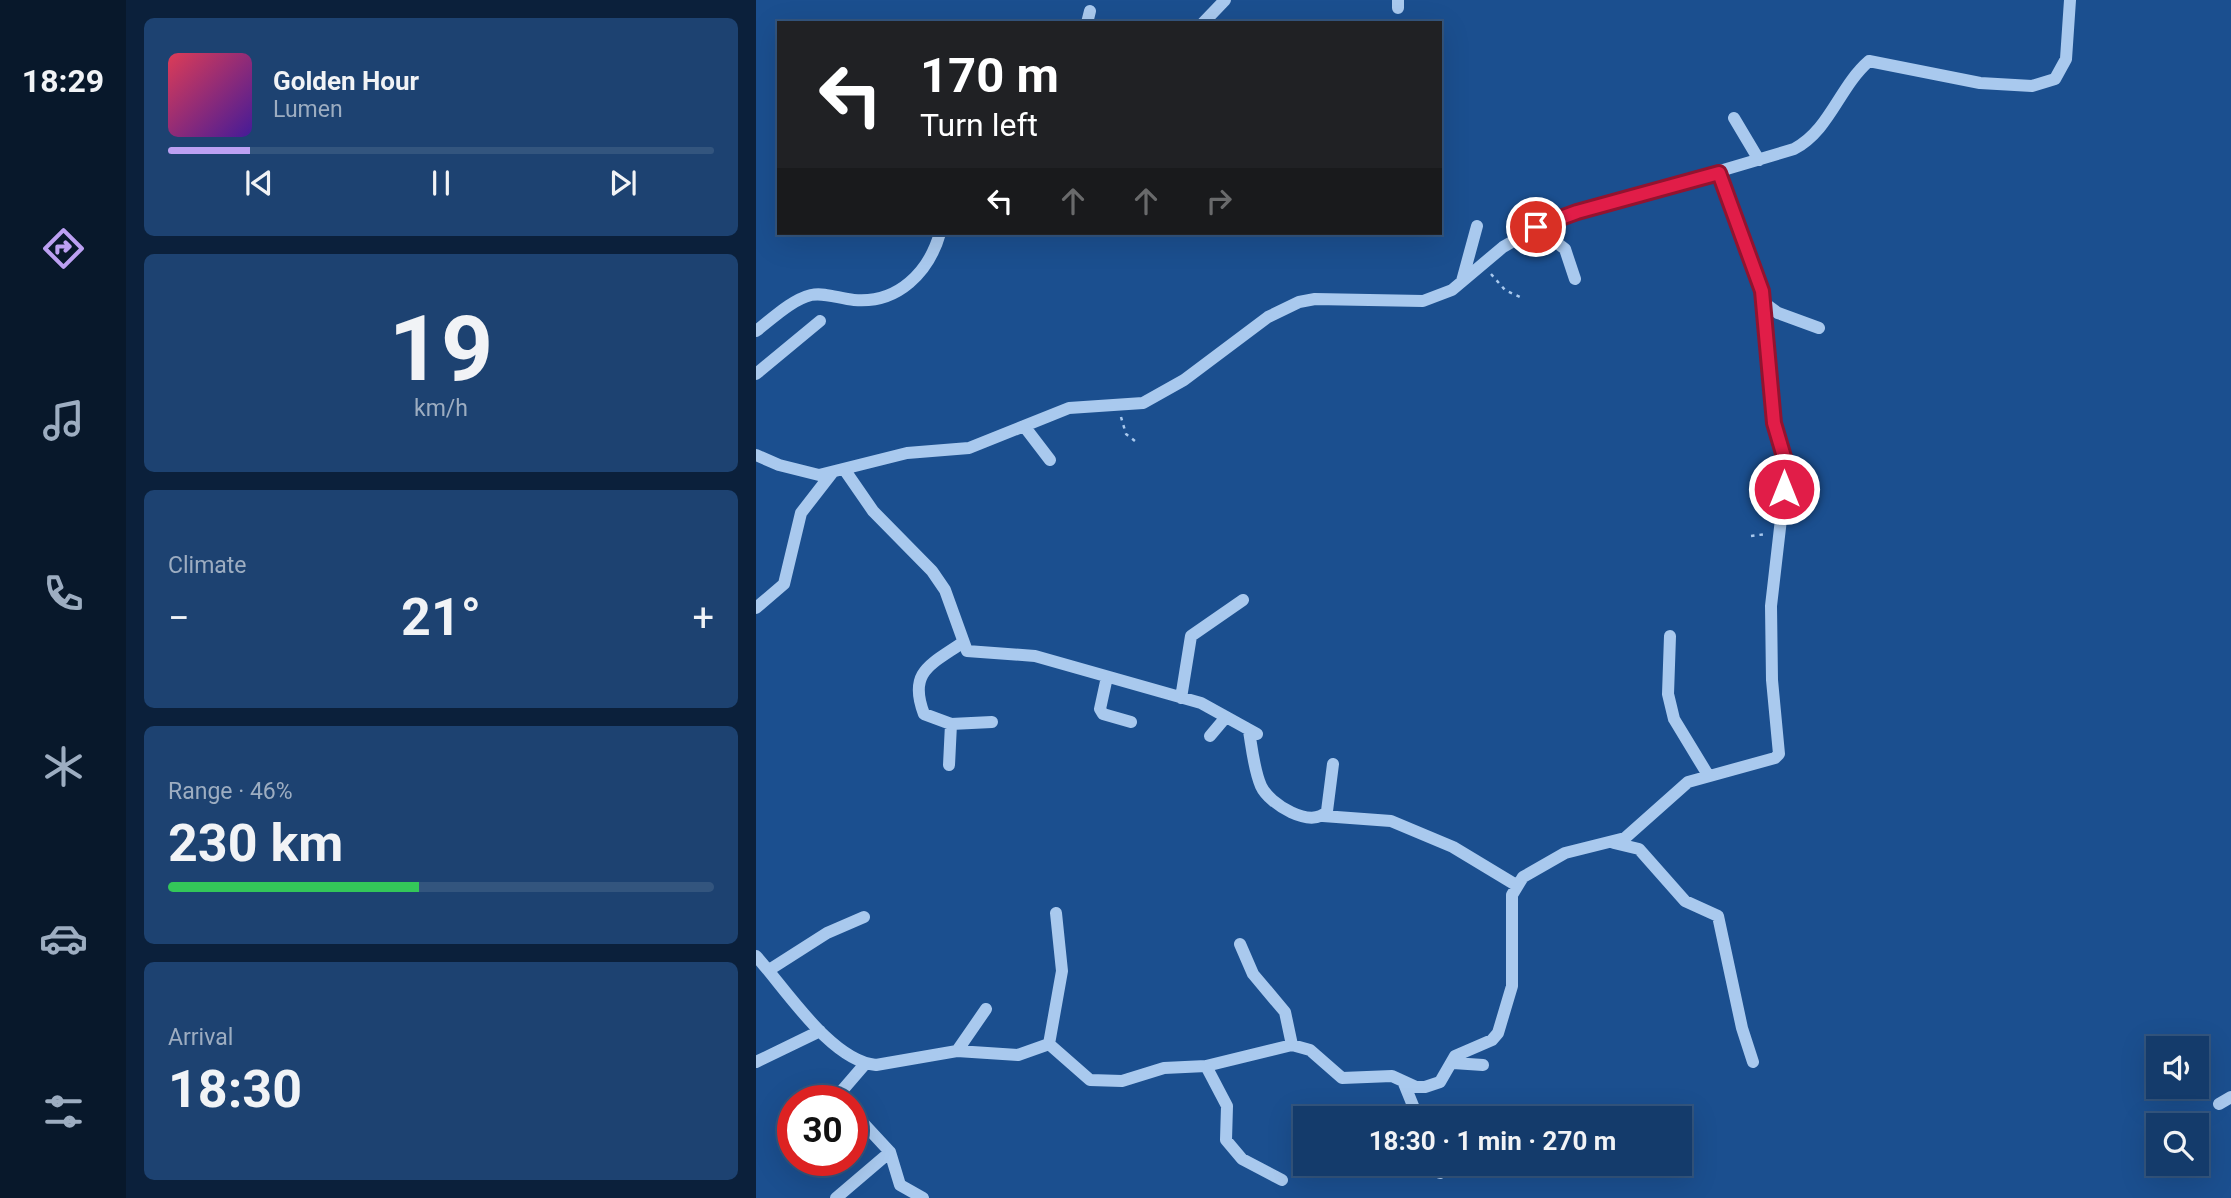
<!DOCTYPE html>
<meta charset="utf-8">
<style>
:root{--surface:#143b6b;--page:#1d4271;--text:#f1f3f6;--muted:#9dadc1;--line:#33557e;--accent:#bca0f2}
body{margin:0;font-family:Roboto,sans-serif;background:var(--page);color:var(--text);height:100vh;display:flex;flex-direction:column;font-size:26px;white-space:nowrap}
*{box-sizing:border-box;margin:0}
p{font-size:23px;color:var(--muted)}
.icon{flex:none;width:38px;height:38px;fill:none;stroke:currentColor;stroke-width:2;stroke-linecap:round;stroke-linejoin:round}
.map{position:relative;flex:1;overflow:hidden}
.panel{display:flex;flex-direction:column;gap:18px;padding:18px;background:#0b203b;width:630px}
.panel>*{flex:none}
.top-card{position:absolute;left:21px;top:21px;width:665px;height:214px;border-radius:0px;box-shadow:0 7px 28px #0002,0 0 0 2px var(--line);background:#202124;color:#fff;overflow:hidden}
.buttons{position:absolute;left:1390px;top:1036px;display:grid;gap:14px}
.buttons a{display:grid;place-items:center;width:63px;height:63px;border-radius:0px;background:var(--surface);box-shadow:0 7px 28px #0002,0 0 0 2px var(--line);font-size:35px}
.speed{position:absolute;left:21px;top:1085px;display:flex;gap:14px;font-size:35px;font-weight:700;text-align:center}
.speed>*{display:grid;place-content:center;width:91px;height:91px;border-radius:50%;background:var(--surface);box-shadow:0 7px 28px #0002,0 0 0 2px var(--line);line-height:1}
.speed .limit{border:10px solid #d22;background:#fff;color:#111}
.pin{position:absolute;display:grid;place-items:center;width:60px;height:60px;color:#fff;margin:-30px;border:4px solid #fff;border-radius:50%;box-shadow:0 2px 7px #0007}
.me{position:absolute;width:77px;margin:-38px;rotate:0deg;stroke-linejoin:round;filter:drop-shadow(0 0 5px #0008)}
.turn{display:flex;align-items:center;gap:24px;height:147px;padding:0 28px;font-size:32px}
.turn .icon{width:91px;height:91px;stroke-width:2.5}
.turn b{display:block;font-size:49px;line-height:60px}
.lanes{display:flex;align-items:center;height:66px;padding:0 28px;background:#0003;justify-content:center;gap:35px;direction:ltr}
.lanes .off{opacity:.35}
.big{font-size:52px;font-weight:700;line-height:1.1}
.panel .card{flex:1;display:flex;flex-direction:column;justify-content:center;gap:10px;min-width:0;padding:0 24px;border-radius:10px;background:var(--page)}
.panel .dial{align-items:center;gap:0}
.dial b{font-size:91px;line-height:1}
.song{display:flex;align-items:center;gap:21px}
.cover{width:84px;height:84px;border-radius:10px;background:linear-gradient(135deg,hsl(350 70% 55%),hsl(260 70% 35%))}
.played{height:7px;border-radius:4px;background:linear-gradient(90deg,var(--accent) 15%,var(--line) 15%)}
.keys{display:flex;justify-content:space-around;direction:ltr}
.heat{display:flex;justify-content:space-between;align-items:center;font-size:38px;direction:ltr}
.charge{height:10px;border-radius:5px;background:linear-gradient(90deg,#34c759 46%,var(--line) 0)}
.trip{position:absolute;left:537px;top:1106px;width:399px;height:70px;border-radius:0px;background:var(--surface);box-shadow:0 7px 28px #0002,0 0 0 2px var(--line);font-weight:700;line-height:70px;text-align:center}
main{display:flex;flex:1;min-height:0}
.tab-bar{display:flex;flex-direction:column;width:126px;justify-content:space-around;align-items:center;background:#08182b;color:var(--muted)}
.tab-bar .icon{width:49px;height:49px}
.tab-bar .on{color:var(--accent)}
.tab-bar b{font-size:32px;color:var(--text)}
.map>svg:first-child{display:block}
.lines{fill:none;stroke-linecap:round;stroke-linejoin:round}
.path{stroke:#a9c9ee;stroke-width:2.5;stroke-dasharray:3.5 5;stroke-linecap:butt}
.minor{stroke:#a9c9ee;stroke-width:12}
.route-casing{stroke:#92132f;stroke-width:18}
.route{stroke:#e11d48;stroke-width:12}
</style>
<main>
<nav class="tab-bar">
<b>18:29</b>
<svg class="icon on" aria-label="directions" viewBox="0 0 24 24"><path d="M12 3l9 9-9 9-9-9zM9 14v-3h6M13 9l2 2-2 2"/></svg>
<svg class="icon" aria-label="music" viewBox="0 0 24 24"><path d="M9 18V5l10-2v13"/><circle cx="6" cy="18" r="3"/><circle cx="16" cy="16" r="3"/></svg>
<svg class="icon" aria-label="phone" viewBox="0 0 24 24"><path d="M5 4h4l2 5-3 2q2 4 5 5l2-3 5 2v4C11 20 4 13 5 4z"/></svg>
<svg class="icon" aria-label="climate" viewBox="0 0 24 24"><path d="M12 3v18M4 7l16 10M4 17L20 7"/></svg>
<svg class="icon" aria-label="car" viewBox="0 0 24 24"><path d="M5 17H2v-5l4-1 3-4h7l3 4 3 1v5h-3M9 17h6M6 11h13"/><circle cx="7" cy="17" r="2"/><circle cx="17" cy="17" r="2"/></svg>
<svg class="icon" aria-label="filters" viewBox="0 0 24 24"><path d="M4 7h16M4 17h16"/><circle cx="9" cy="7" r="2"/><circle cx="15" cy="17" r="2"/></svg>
</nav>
<section class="panel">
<div class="card">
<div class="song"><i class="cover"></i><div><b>Golden Hour</b><p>Lumen</p></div></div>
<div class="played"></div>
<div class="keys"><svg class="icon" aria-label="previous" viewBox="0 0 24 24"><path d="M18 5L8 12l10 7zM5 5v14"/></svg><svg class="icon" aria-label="pause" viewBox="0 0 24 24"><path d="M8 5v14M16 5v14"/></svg><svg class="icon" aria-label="next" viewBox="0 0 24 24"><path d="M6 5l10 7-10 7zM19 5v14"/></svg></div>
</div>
<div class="card dial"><b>19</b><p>km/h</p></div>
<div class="card"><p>Climate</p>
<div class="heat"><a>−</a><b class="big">21°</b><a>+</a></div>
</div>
<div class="card"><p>Range · 46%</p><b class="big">230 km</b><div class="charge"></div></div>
<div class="card"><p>Arrival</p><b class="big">18:30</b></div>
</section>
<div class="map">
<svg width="1475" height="1198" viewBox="0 0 1475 1198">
<rect width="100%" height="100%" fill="#1b4f8f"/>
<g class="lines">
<path class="path" d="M735,274L749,290L768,299
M365,417L370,434L379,441
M995,536L1010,534"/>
<path class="minor" d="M642,0V8
M331,23L334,11
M447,23L469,0
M978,118L1003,160
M780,227L809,249L819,279
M706,281L721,226
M1008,303L1022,313L1063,328
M0,331C16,319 35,300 55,295C69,292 84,299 98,300C142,304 173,272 184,233
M0,374L64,321
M268,426L294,460
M0,455L23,465L63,475L151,453L213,448L313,408L387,403L428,380L512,317L543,302L559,299L667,301L696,290L747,247L791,222L1038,149C1074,130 1083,87 1113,61L1224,83L1276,86L1299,79L1310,59L1314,0
M88,469L117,511L176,571L189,590L211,651L279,656L445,703L501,734
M0,608L28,584L45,513L76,473
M914,636L912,694L918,719L952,775
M206,643C174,665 152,672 168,714L195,724L236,722
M351,677L344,709L347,714L375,722
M425,698L435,636L487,600
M493,731C496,749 498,770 505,786C513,804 556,830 571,811L577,764
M454,736L470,717
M193,765L195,724
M567,816L635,821L697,847L760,885
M858,843L883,849L929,901L962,916L986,1028L997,1062
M484,944L497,974L529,1012L536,1045
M0,956C29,988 75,1061 120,1065L201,1051L262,1055L293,1044L334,1080L366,1081L408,1068L450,1066L536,1045L554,1050L586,1078L636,1076L660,1087H669L684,1082L699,1056L736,1040L742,1033L756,986V895L767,877L809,853L869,838L932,782L1019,758L1023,754L1016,680L1015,606L1031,467L1018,423L1006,291L963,173
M13,970L71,933L108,917
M293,1044L306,971L300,913
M201,1051L230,1009
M0,1062L64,1031
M697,1063L727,1065
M450,1066L471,1106L470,1140L486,1159L526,1180
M647,1081L662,1118
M87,1101L84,1093L109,1064
M1463,1104L1475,1097
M96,1111L134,1152L144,1185L167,1198
M680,1164L684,1173
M80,1198L134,1152"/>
</g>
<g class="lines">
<g class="route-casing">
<path id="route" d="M780,227L821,212L963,173L1006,291L1018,423L1031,467L1028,489"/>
</g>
<use href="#route" class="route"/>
</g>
</svg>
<div class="buttons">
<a><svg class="icon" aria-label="sound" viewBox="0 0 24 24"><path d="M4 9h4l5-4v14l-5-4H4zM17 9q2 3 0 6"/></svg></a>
<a><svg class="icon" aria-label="search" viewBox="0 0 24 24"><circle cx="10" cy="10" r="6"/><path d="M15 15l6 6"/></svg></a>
</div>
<div class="speed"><div class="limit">30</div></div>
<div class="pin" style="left:780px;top:227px;background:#d93025"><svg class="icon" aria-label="arrive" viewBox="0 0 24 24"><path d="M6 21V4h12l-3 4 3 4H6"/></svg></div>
<svg class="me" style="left:1028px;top:489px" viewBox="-20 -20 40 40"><circle r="17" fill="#e11d48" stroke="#fff" stroke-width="3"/><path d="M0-11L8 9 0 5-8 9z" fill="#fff"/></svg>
<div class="trip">18:30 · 1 min · 270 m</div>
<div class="top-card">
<div class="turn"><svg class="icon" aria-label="left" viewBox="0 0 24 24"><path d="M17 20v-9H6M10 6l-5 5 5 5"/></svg><div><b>170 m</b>Turn left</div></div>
<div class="lanes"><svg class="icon" aria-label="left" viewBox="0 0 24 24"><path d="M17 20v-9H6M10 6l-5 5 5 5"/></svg><svg class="icon off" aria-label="ahead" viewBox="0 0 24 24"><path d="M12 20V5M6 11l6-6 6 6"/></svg><svg class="icon off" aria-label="ahead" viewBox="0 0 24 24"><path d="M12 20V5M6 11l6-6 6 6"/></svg><svg class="icon off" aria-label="right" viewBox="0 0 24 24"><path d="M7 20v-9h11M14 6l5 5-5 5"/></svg></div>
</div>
</div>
</main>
